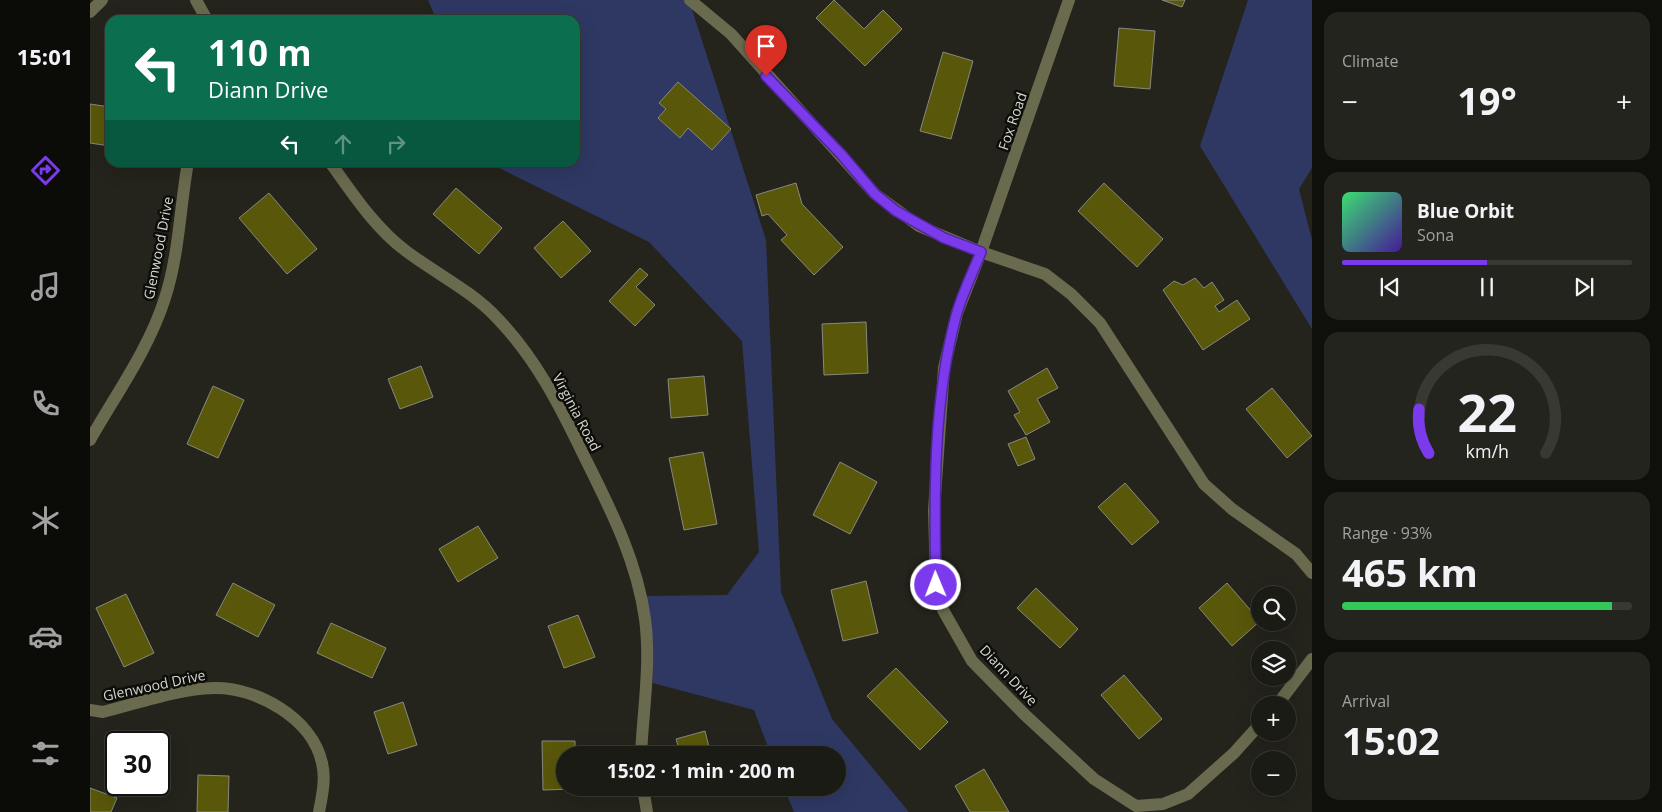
<!DOCTYPE html>
<meta charset="utf-8">
<style>
:root{--surface:#1b1b15;--page:#24241e;--text:#f1f3f6;--muted:#a0a1a0;--line:#393934;--accent:#7c3aed}
body{margin:0;font-family:"Open Sans",sans-serif;background:var(--page);color:var(--text);height:100vh;display:flex;flex-direction:column;font-size:19px;white-space:nowrap}
*{box-sizing:border-box;margin:0}
p{font-size:16px;color:var(--muted)}
.icon{flex:none;width:28px;height:28px;fill:none;stroke:currentColor;stroke-width:2;stroke-linecap:round;stroke-linejoin:round}
.map{position:relative;flex:1;overflow:hidden}
.details{display:flex;flex-direction:column;gap:12px;padding:12px;background:#0f0f0c;width:350px}
.details>*{flex:none}
.guide{position:absolute;left:15px;top:15px;width:475px;height:152px;border-radius:15px;box-shadow:0 5px 20px #0002,0 0 0 1px var(--line);background:#0b6e4f;color:#fff;overflow:hidden}
.buttons{position:absolute;left:1161px;top:586px;display:grid;gap:10px}
.buttons a{display:grid;place-items:center;width:45px;height:45px;border-radius:50%;background:var(--surface);box-shadow:0 5px 20px #0002,0 0 0 1px var(--line);font-size:25px}
.speed{position:absolute;left:15px;top:731px;display:flex;gap:10px;font-size:25px;font-weight:700;text-align:center}
.speed>*{display:grid;place-content:center;width:65px;height:65px;border-radius:50%;background:var(--surface);box-shadow:0 5px 20px #0002,0 0 0 1px var(--line);line-height:1}
.speed .limit{border:2px solid #111;border-radius:8px;background:#fff;color:#111}
.pin{position:absolute;display:grid;place-items:center;width:42px;height:42px;color:#fff;margin:-51px -21px;border-radius:50% 50% 50% 0;rotate:-45deg;box-shadow:0 0 5px #0007}
.pin .icon{rotate:45deg}
.me{position:absolute;width:55px;margin:-28px;rotate:359deg;stroke-linejoin:round;filter:drop-shadow(0 0 4px #0008)}
.turn{display:flex;align-items:center;gap:18px;height:105px;padding:0 20px;font-size:22px}
.turn .icon{width:65px;height:65px;stroke-width:2.5}
.turn b{display:block;font-size:35px;line-height:42px}
.lanes{display:flex;align-items:center;height:48px;padding:0 20px;background:#0003;justify-content:center;gap:25px;direction:ltr}
.lanes .off{opacity:.35}
.big{font-size:38px;font-weight:700;line-height:1.1}
.details .widget{flex:1;display:flex;flex-direction:column;justify-content:center;gap:8px;min-width:0;padding:0 18px;border-radius:15px;background:var(--page)}
.details .dial{align-items:center;gap:0}
.dial svg{height:130px;overflow:visible;fill:none;stroke:var(--line);stroke-width:7;stroke-linecap:round;text-anchor:middle}
.dial text{fill:var(--text);stroke:none}
.song{display:flex;align-items:center;gap:15px}
.cover{width:60px;height:60px;border-radius:8px;background:linear-gradient(135deg,hsl(140 70% 55%),hsl(260 70% 35%))}
.played{height:5px;border-radius:2px;background:linear-gradient(90deg,var(--accent) 50%,var(--line) 50%)}
.keys{display:flex;justify-content:space-around;direction:ltr}
.heat{display:flex;justify-content:space-between;align-items:center;font-size:28px;direction:ltr}
.charge{height:8px;border-radius:4px;background:linear-gradient(90deg,#34c759 93%,var(--line) 0)}
.trip{position:absolute;left:466px;top:746px;width:290px;height:50px;border-radius:25px;background:var(--surface);box-shadow:0 5px 20px #0002,0 0 0 1px var(--line);font-weight:700;line-height:50px;text-align:center}
main{display:flex;flex:1;min-height:0}
.menu{display:flex;flex-direction:column;width:90px;justify-content:space-around;align-items:center;background:#0b0b08;color:var(--muted)}
.menu .icon{width:35px;height:35px}
.menu .current{color:var(--accent)}
.menu b{font-size:22px;color:var(--text)}
.map>svg:first-child{display:block}
.green{fill:#2f3863}
.building{fill:#58570a;stroke:#88897e}
.lines{fill:none;stroke-linecap:round;stroke-linejoin:round}
.minor{stroke:#6a6a4f;stroke-width:12}
.route-casing{stroke:#51269a;stroke-width:12}
.route{stroke:#7c3aed;stroke-width:9}
.labels{text-anchor:middle;dominant-baseline:central;stroke-width:5;stroke-linejoin:round;paint-order:stroke}
.street-label{font-size:14px;fill:#d6d6d1;stroke:#0d0d09}
</style>
<main>
<nav class="menu">
<b>15:01</b>
<svg class="icon current" aria-label="directions" viewBox="0 0 24 24"><path d="M12 3l9 9-9 9-9-9zM9 14v-3h6M13 9l2 2-2 2"/></svg>
<svg class="icon" aria-label="music" viewBox="0 0 24 24"><path d="M9 18V5l10-2v13"/><circle cx="6" cy="18" r="3"/><circle cx="16" cy="16" r="3"/></svg>
<svg class="icon" aria-label="phone" viewBox="0 0 24 24"><path d="M5 4h4l2 5-3 2q2 4 5 5l2-3 5 2v4C11 20 4 13 5 4z"/></svg>
<svg class="icon" aria-label="climate" viewBox="0 0 24 24"><path d="M12 3v18M4 7l16 10M4 17L20 7"/></svg>
<svg class="icon" aria-label="car" viewBox="0 0 24 24"><path d="M5 17H2v-5l4-1 3-4h7l3 4 3 1v5h-3M9 17h6M6 11h13"/><circle cx="7" cy="17" r="2"/><circle cx="17" cy="17" r="2"/></svg>
<svg class="icon" aria-label="filters" viewBox="0 0 24 24"><path d="M4 7h16M4 17h16"/><circle cx="9" cy="7" r="2"/><circle cx="15" cy="17" r="2"/></svg>
</nav>
<div class="map">
<svg width="1222" height="812" viewBox="0 0 1222 812">
<rect width="100%" height="100%" fill="#24241c"/>
<path class="green" d="M338,0H599L676,240L691,592L742,719L819,812H704L694,788H748V755H681L664,710L563,683L557,596L637,595L669,552L652,341L559,242L399,163L485,162V20H342L344,14Z
M1158,0H1222V168L1209,189L1222,240V329L1110,146Z"/>
<path class="building" d="M744,0L774,29L793,10L812,29L775,66L726,18Z
M1072,0H1095L1092,7Z
M1029,28L1065,31L1060,89L1024,86Z
M853,52L883,61L861,139L830,131Z
M588,82L641,129L622,150L598,128L590,138L568,118L576,109L569,103Z
M0,104L20,107V146L0,143Z
M706,183L712,204L753,247L724,275L691,240L697,235L678,214L672,216L666,195Z
M1014,183L1073,239L1047,267L988,211Z
M366,188L412,228L389,254L343,214Z
M179,193L227,249L197,274L149,218Z
M473,221L501,251L471,278L444,248Z
M550,268L558,275L546,287L565,305L545,326L519,301Z
M1105,278L1114,288L1122,282L1134,300L1125,306L1129,312L1147,300L1160,319L1113,350L1073,290L1084,281L1093,285Z
M776,322L778,373L734,375L732,324Z
M331,366L343,397L310,409L298,379Z
M957,368L968,388L947,399L960,422L936,435L924,415L930,412L918,391Z
M614,376L618,415L581,418L578,379Z
M123,386L154,400L128,458L97,444Z
M1182,388L1222,436L1197,458L1156,409Z
M936,437L945,459L928,466L918,444Z
M613,452L627,524L594,530L579,458Z
M750,462L787,482L760,534L723,515Z
M1035,483L1069,522L1042,545L1008,507Z
M388,526L408,558L368,582L349,549Z
M776,581L788,633L753,641L741,590Z
M143,583L185,605L168,637L126,615Z
M1137,583L1170,621L1142,646L1109,608Z
M946,588L988,629L970,648L927,608Z
M36,594L64,653L34,667L6,608Z
M488,615L505,657L474,668L458,626Z
M241,623L296,648L282,678L227,653Z
M806,668L858,722L830,750L777,696Z
M1034,675L1072,719L1049,739L1011,695Z
M313,702L327,745L298,754L284,712Z
M615,731L621,755H591L586,739Z
M452,741H485V755H475V788H485V789L453,790Z
M894,769L919,812H880L865,786Z
M108,775L139,776L138,812H107Z
M0,788L27,798L21,812H0Z"/>
<g class="lines">
<path class="minor" d="M106,0L117,20
M600,0L641,34L785,194L829,226L891,252L979,0
M0,12L12,0
M240,162C262,193 285,228 316,251C345,273 382,291 407,318C446,358 471,408 495,458C521,510 547,561 555,619C561,664 553,710 551,755
M0,440C26,394 59,349 75,298C89,255 90,207 98,162
M1187,705L1222,659
M0,710L13,712C49,703 87,689 124,688C167,687 223,719 232,763C236,779 232,796 229,812
M1170,724L1144,753L1098,794L1073,804L1046,806L1004,779L934,714L882,661L853,610L846,585L844,510L854,368L867,313L891,252L955,274L981,294L1010,323L1114,484L1142,509L1206,554L1222,573
M553,788L557,812"/>
</g>
<g class="lines">
<g class="route-casing">
<path id="route" d="M676,76L751,154L785,194L806,211L854,238L891,252C883,272 872,294 866,316C843,403 844,495 846,585"/>
</g>
<use href="#route" class="route"/>
</g>
<g class="labels">
<g class="street-label">
<text transform="translate(922 121) rotate(-71)">Fox Road</text>
<text transform="translate(68 248) rotate(-79)">Glenwood Drive</text>
<text transform="translate(487 412) rotate(62)">Virginia Road</text>
<text transform="translate(919 675) rotate(47)">Diann Drive</text>
<text transform="translate(64 685) rotate(-12)">Glenwood Drive</text>
</g>
</g>
</svg>
<div class="buttons">
<a><svg class="icon" aria-label="search" viewBox="0 0 24 24"><circle cx="10" cy="10" r="6"/><path d="M15 15l6 6"/></svg></a>
<a><svg class="icon" aria-label="layers" viewBox="0 0 24 24"><path d="M12 4l9 5-9 5-9-5zM3 14l9 5 9-5"/></svg></a>
<a>+</a>
<a>−</a>
</div>
<div class="speed"><div class="limit">30</div></div>
<div class="pin" style="left:676px;top:76px;background:#d93025"><svg class="icon" aria-label="arrive" viewBox="0 0 24 24"><path d="M6 21V4h12l-3 4 3 4H6"/></svg></div>
<svg class="me" style="left:846px;top:585px" viewBox="-20 -20 40 40"><circle r="17" fill="#7c3aed" stroke="#fff" stroke-width="3"/><path d="M0-11L8 9 0 5-8 9z" fill="#fff"/></svg>
<div class="trip">15:02 · 1 min · 200 m</div>
<div class="guide">
<div class="turn"><svg class="icon" aria-label="left" viewBox="0 0 24 24"><path d="M17 20v-9H6M10 6l-5 5 5 5"/></svg><div><b>110 m</b>Diann Drive</div></div>
<div class="lanes"><svg class="icon" aria-label="left" viewBox="0 0 24 24"><path d="M17 20v-9H6M10 6l-5 5 5 5"/></svg><svg class="icon off" aria-label="ahead" viewBox="0 0 24 24"><path d="M12 20V5M6 11l6-6 6 6"/></svg><svg class="icon off" aria-label="right" viewBox="0 0 24 24"><path d="M7 20v-9h11M14 6l5 5-5 5"/></svg></div>
</div>
</div>
<section class="details">
<div class="widget"><p>Climate</p>
<div class="heat"><a>−</a><b class="big">19°</b><a>+</a></div>
</div>
<div class="widget">
<div class="song"><i class="cover"></i><div><b>Blue Orbit</b><p>Sona</p></div></div>
<div class="played"></div>
<div class="keys"><svg class="icon" aria-label="previous" viewBox="0 0 24 24"><path d="M18 5L8 12l10 7zM5 5v14"/></svg><svg class="icon" aria-label="pause" viewBox="0 0 24 24"><path d="M8 5v14M16 5v14"/></svg><svg class="icon" aria-label="next" viewBox="0 0 24 24"><path d="M6 5l10 7-10 7zM19 5v14"/></svg></div>
</div>
<div class="widget dial"><svg viewBox="0 0 100 80">
<path d="M14 69A42 42 0 1 1 86 69"/>
<path d="M14 69A42 42 0 0 1 8 42" stroke="#7c3aed"/>
<text x="50" y="56" font-size="32" font-weight="700">22</text>
<text x="50" y="72" font-size="11">km/h</text>
</svg></div>
<div class="widget"><p>Range · 93%</p><b class="big">465 km</b><div class="charge"></div></div>
<div class="widget"><p>Arrival</p><b class="big">15:02</b></div>
</section>
</main>
